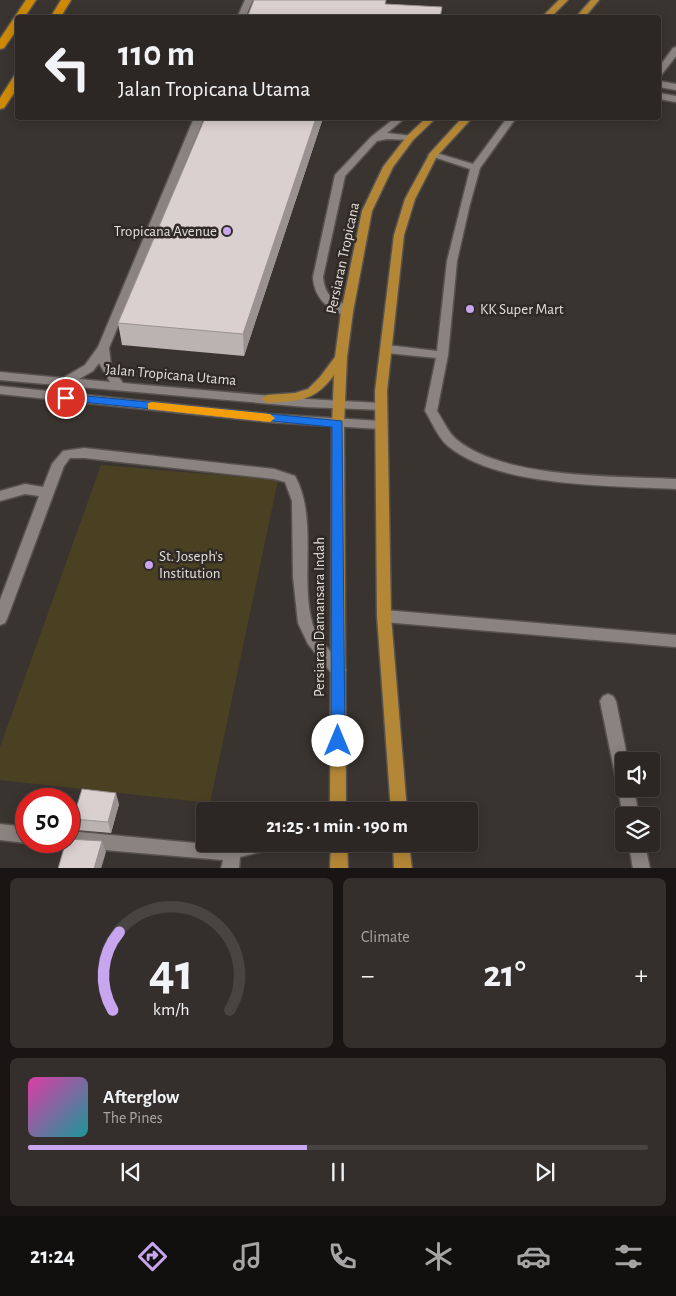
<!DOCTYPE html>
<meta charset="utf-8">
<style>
:root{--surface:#2c2724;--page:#342f2c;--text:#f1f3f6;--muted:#a6a5a6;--line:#484441;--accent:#c8a5ef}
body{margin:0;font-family:"Alegreya Sans",sans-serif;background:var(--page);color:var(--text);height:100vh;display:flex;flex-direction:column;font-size:19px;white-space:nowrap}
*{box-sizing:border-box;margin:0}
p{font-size:16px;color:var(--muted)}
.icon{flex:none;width:28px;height:28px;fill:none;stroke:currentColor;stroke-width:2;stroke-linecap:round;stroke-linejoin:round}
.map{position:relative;height:868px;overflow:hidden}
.drawer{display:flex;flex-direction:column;gap:10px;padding:10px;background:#181514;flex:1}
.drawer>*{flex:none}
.guide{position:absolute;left:15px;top:15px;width:646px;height:105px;border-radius:5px;box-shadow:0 2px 12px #0003,0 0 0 1px var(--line);background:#2c2724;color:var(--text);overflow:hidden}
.buttons{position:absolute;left:615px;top:752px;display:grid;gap:10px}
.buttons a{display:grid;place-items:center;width:45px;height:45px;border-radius:5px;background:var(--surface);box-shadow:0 2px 12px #0003,0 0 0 1px var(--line);font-size:25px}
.speed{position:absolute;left:15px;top:788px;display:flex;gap:10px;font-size:25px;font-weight:700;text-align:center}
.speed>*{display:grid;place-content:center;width:65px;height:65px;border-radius:50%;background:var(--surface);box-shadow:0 2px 12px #0003,0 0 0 1px var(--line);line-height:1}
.speed .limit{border:8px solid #d22;background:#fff;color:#111}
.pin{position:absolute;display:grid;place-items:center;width:42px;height:42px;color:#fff;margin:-21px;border:2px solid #fff;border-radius:50%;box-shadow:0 1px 5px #0007}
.me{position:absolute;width:55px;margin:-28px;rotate:0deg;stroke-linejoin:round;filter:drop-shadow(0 0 4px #0008)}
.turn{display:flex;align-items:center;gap:18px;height:105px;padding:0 20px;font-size:22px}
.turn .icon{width:65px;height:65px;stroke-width:2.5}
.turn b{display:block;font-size:35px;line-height:42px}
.big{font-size:38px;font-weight:600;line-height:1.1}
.drawer .card{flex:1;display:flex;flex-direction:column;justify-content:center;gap:8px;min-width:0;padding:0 18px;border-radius:8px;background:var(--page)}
.drawer .dial{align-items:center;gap:0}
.dial svg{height:130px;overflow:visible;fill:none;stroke:var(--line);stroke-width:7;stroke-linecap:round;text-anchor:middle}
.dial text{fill:var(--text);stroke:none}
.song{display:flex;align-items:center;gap:15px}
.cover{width:60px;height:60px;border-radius:8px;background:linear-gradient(135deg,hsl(320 70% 55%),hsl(180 70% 35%))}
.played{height:5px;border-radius:2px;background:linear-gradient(90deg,var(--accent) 45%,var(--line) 45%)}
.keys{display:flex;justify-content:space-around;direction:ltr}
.heat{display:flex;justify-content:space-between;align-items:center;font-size:28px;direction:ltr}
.drawer .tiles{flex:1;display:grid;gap:10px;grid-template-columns:1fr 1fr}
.card:last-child{grid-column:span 2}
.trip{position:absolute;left:196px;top:802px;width:282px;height:50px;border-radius:5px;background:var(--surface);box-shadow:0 2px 12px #0003,0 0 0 1px var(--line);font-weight:600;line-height:50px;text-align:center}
.tab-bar{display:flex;height:80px;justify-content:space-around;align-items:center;background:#12100e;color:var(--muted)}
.tab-bar .icon{width:35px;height:35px}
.tab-bar .current{color:var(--accent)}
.tab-bar b{font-size:22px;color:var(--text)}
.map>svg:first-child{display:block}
.green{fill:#4a4122}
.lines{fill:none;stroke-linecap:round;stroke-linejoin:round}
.minor-casing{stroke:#57524f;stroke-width:3}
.major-casing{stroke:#57524f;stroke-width:3}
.highway-casing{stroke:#57524f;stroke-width:3}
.minor{fill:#8a837f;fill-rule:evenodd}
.major{fill:#b38736;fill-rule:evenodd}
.highway{fill:#cf8a05;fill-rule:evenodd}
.wall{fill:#bbb3b2}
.shaded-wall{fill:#999291}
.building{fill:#dad0cf;stroke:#999291}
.route{fill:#1a73e8;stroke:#114b97}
.slow{fill:#f59e0b}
.poi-dot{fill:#c8a5ef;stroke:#302a26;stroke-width:2}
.labels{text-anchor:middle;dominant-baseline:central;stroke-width:5;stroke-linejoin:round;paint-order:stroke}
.poi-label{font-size:15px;fill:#e3dfdd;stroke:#302a26;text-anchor:start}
.street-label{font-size:15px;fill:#e3dfdd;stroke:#302a26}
</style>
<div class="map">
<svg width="676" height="869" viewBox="0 0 676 869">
<rect width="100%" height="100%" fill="#3a3430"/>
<path class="green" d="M101,465L278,480L210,803L0,780V747Z"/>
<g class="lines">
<g class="minor-casing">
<path id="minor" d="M245,0H253L245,18H237Z
M676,47V56L662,74L659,75V67L673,48Z
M659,81L676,84V90L659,87Z
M659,93L676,96V102L659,99Z
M194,118H204L109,348L111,366L123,383L306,399L380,403L386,407L384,410L306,407L0,380V372L63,378L85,365L98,347ZM99,363L110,382L79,379L93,371Z
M395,118H405L387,133L413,136V140L387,139L377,141L345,176L323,277C326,304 339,296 353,312L347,316C327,310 314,297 313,277L335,175L371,137Z
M507,118H516L480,168L470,204L457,261L448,355L437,411C443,420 448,432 456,439C503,479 616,476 676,479V489C612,485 499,488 448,446C438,438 432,422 425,411L436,358L387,353L381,349L387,345L437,351L447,261L470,169L428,155L433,152L473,164Z
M0,386L268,414L380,421L386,425L380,429L268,422L0,394Z
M84,448L274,469L295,476C318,518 300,576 312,622C316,639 333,653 343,665L346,670L343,675L338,676L333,675L308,644L298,623L293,577L292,501L285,482L274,479L84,458H70L64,466L7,619L5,623L0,625V600L39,496L25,494L0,501V491L25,484L43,487L52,464L63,451Z
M384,610L676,635V647L384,622L379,620L377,616L379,612Z
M608,694L613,696L616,701L628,761H624V789H634L639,816H624V818L623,816L618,789L620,785L616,779L600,701L603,696Z
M0,824L26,827V841H30L26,843L0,840Z
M69,831L205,844H270L268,850L240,857L239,869H221L223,860L69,847L63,845L62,841H69Z
M629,844H645L650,869H633Z"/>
</g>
<g class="major-casing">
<path id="major" d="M559,0H568L550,18H541Z
M591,0H599L584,18H575Z
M426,118H436L413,140L393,167L372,211L353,312L347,357L344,424L346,811H330L332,424L334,375C315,402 297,401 267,403L261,399L267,395L295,393L308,389L320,377L335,357L341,312L362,211L383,167L407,136Z
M462,118H472L437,156L415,199L404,235L387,391L391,616L407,811H391L377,616L375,391L394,235L405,199L430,153Z
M331,844H347L348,869H330Z
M393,844H409L412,869H394Z"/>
</g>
<g class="highway-casing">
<path id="highway" d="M26,0H36L24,18H18V28L4,48L0,49V39Z
M61,0H71L60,18H50Z
M18,75V87L4,108L0,109V98L14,76Z"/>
</g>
<use href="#minor" class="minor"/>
<use href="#major" class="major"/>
<use href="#highway" class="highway"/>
</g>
<path class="wall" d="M205,118H323L244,356L122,345L118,323Z
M119,804L111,833L76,830L73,819Z"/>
<path class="shaded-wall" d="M316,118H323L244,356L243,334Z
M116,793L119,804L111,833L108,822Z
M102,841L106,852L101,869H94Z"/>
<path class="building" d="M254,0H386L385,4L442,7L440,18H247Z
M205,118H316L243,334L118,323Z
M82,789L116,793L108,822L73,819Z
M69,839L102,841L94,869H58L66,841H69Z"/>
<path class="route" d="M66,394L342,421L345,741L343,745L338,747L333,745L331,741L332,427L62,400L60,398Z"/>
<path class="slow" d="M152,402L270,414L275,418L270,422L148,409V403Z"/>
<g class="poi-dot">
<circle cx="227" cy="231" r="5"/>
<circle cx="470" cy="309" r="5"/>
<circle cx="149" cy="565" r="5"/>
</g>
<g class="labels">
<g class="poi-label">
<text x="217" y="231" text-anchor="end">Tropicana Avenue</text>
<text x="480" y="309">KK Super Mart</text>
<text x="159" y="556">St. Joseph's<tspan x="159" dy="17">Institution</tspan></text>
</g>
<g class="street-label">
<text transform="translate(343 258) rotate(-78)">Persiaran Tropicana</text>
<text transform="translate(171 375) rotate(5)">Jalan Tropicana Utama</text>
<text transform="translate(319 617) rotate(-90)">Persiaran Damansara Indah</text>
</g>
</g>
</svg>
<div class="buttons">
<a><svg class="icon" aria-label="sound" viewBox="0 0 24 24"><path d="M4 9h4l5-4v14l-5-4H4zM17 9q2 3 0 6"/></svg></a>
<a><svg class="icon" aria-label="layers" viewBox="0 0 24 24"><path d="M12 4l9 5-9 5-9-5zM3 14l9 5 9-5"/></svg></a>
</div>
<div class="speed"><div class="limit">50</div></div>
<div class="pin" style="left:66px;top:398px;background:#d93025"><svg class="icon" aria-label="arrive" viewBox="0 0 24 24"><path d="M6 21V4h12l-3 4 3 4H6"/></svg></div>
<svg class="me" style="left:338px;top:741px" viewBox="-20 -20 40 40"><circle r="19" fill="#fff"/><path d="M0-13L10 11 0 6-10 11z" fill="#1a73e8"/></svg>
<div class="trip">21:25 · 1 min · 190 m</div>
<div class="guide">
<div class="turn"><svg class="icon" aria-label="left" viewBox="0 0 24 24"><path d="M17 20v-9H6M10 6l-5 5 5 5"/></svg><div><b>110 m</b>Jalan Tropicana Utama</div></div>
</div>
</div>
<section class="drawer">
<div class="tiles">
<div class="card dial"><svg viewBox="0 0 100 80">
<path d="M14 69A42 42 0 1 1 86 69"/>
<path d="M14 69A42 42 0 0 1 18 21" stroke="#c8a5ef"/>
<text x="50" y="56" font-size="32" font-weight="700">41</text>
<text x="50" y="72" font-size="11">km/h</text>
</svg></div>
<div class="card"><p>Climate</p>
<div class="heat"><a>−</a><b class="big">21°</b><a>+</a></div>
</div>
<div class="card">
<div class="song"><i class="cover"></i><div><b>Afterglow</b><p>The Pines</p></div></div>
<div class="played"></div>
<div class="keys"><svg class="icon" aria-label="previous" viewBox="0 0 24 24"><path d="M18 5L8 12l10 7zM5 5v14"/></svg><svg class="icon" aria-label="pause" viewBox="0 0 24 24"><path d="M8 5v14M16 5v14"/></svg><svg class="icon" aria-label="next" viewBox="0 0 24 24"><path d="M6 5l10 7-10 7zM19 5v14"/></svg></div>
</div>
</div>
</section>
<nav class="tab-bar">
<b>21:24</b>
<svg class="icon current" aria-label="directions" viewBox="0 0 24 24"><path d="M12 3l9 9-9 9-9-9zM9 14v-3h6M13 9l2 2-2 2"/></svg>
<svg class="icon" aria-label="music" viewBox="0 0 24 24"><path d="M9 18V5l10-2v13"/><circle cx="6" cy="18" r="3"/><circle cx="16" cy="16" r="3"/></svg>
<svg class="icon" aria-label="phone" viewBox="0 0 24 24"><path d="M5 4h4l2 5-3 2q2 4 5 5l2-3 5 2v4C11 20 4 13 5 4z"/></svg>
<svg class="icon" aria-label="climate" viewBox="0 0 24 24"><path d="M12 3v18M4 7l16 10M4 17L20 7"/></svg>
<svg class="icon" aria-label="car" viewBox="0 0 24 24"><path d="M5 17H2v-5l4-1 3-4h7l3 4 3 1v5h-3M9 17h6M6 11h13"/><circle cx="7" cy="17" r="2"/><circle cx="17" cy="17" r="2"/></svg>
<svg class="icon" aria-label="filters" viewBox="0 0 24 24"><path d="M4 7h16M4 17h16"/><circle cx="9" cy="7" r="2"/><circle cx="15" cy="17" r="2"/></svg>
</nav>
